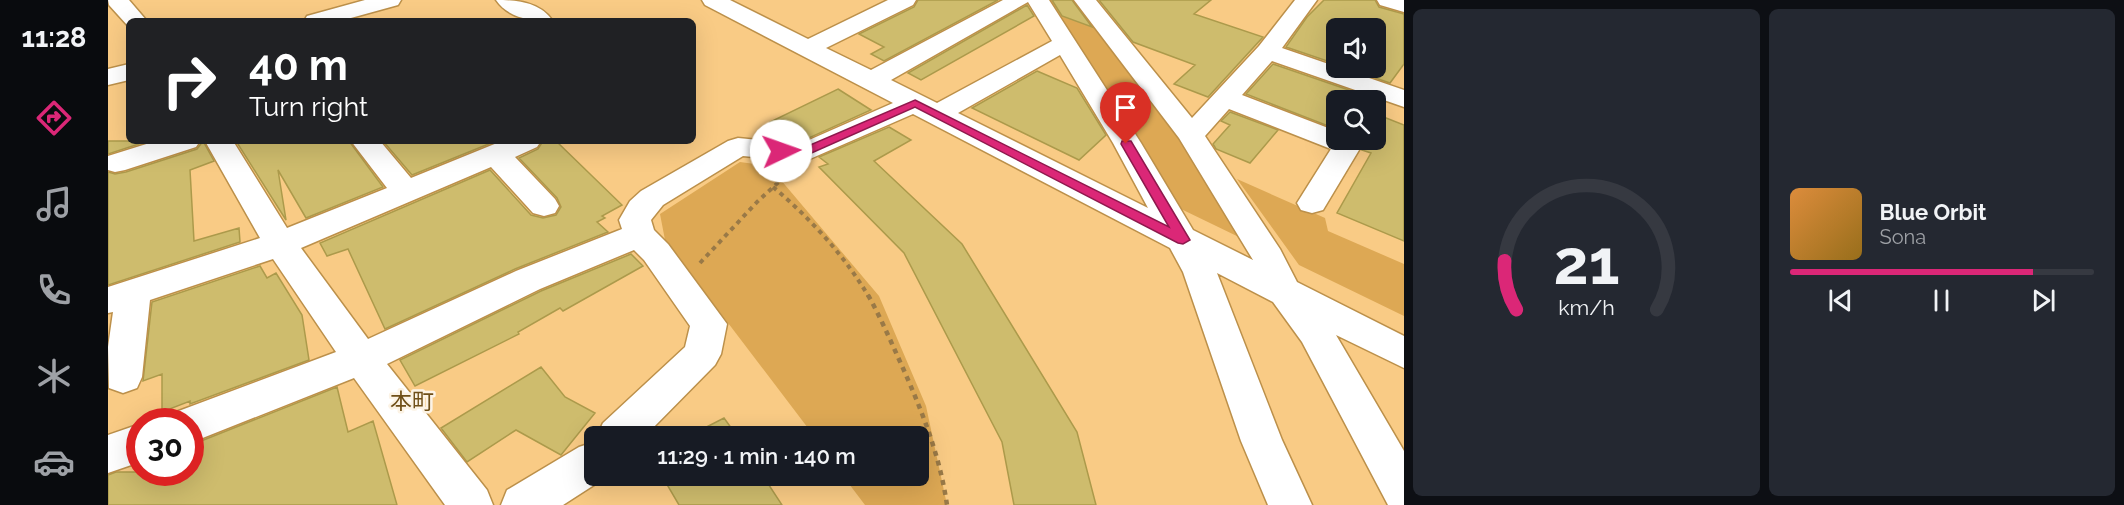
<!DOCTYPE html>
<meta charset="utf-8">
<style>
:root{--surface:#171b24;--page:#242831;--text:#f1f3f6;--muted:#9ea1a6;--line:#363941;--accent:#db2777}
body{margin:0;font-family:Raleway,"Noto Sans JP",sans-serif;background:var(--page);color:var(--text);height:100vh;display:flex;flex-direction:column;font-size:22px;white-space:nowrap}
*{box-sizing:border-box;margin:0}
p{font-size:20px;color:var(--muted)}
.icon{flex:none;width:33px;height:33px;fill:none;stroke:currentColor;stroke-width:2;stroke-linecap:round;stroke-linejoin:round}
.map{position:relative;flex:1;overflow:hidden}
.side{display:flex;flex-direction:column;gap:9px;padding:9px;background:#0d0f14;width:720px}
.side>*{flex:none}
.banner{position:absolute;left:18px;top:18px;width:570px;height:126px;border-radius:9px;box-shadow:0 6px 24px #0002;background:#202124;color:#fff;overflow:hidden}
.controls{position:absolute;left:1218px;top:18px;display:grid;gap:12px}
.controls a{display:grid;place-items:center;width:60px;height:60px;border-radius:9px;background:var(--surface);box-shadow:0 6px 24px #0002;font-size:30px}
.speed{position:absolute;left:18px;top:408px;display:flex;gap:12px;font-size:30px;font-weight:700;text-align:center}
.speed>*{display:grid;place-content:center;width:78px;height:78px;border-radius:50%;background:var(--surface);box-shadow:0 6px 24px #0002;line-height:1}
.speed .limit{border:9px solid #d22;background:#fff;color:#111}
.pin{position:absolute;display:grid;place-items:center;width:51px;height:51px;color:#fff;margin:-62px -26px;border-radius:50% 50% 50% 0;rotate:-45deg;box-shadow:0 0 6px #0007}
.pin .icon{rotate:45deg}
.me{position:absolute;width:66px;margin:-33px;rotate:87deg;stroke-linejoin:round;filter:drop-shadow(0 0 4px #0008)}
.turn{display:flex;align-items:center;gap:21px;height:126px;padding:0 24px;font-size:27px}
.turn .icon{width:78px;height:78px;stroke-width:2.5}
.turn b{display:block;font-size:42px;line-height:51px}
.side .card{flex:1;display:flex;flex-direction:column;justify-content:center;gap:9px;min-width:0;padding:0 21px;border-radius:9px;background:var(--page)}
.side .dial{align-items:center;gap:0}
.dial svg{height:156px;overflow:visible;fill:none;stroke:var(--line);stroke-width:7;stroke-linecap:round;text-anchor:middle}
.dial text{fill:var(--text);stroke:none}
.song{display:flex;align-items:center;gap:18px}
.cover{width:72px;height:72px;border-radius:9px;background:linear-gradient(135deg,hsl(30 70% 55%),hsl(40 70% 35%))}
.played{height:6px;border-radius:3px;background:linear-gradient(90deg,var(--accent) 80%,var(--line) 80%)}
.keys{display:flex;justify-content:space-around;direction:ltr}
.side .tiles{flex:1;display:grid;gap:9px;grid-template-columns:repeat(2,1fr)}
.trip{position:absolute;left:476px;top:426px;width:345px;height:60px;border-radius:9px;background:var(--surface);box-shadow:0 6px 24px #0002;font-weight:600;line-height:60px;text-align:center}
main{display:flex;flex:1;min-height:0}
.dock{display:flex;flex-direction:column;width:108px;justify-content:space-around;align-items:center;background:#090b0e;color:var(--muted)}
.dock .icon{width:42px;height:42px}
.dock .active{color:var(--accent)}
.dock b{font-size:27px;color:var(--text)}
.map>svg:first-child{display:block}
.green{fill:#dda854}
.building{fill:#cebc6d;stroke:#ac9a4b;stroke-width:1.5}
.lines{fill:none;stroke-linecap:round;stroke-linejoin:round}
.minor-casing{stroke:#bc904a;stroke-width:3}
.path-far1{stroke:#997947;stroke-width:4;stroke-dasharray:4.5 4.5;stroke-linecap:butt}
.path{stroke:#997947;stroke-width:4.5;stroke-dasharray:5 5;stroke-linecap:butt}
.minor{fill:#fff;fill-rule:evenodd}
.route{fill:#db2777;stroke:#8e194d;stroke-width:1.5}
.labels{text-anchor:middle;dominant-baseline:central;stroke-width:5;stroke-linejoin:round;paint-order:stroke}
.neighbourhood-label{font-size:22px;fill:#6f4f18;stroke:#fcf3e5}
</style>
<main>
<nav class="dock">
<b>11:28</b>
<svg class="icon active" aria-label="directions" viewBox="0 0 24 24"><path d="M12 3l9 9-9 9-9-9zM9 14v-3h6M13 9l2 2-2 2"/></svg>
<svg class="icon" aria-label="music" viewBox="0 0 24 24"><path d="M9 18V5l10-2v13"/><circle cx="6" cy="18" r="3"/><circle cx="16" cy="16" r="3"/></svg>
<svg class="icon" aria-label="phone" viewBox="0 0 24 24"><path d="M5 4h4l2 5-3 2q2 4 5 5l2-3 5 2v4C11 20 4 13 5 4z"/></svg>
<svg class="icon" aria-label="climate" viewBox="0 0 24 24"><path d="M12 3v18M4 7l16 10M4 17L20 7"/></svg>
<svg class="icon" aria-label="car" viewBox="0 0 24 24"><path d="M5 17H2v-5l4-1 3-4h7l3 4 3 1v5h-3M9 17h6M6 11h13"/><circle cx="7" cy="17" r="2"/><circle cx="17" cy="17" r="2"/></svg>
</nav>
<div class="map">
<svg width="1296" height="505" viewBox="0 0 1296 505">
<rect width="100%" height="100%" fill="#f9cb85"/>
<path class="green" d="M938,0H965L1074,137L1135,239L1073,209Z
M632,162L661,166L771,296L818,406L839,505H757L735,476H810V436H706L557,240L552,214Z
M1129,179L1217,218L1220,231L1296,264V316L1191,265Z"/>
<path class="building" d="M810,0H890L776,61L763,54L776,47L751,34L806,7Z
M944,0H964L984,27L954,16Z
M991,0H1103L1086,14L1155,37L1100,97L1066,84L1087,65L1025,42Z
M1216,0H1267L1271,7L1296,14V64L1282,83L1238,68H1268V28H1228V64L1178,47L1199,17Z
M919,5L926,16L813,80L800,73Z
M1165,64L1270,100L1268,104V100H1228V129L1138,94Z
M929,71L969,88L998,135L971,160L864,108Z
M730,89L763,110L692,142L662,122Z
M1122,112L1170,130L1142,163L1108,149L1105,144L1122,125L1113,121Z
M1268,114L1296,125V241L1229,213L1263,153L1254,150L1259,140H1268Z
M781,127L803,140L766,161L854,244L969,432L988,505H906L894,442L796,253L711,167L720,164L711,157Z
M0,141H40L0,154Z
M95,141L106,161L82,170L86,241L131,228L132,242L0,285V172L7,174L18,172L89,149Z
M128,141H241L275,187L198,218L170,170L178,220Z
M275,141H388L304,175Z
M435,141H448L514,205L494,216L497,218L489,222L500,232L407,269L277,329L240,249L219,256L212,243L382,170L423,215L435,218L448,215L453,207L449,198L411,158L430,149Z
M523,254L535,266L455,311L452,308L410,332L411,334L307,386L292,360L433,291Z
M152,266L159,278L168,273L194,315L201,360L82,404V401L54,412V374L35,381L44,302Z
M433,367L457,397L487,413L453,455L408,430L359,462L333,428Z
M229,387L240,432L265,421L289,505H0V475L8,472H85L83,445Z
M616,418L629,436H581Z
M554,476H655L674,505H571Z"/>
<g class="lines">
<g class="minor-casing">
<path id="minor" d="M0,0H21L39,21H21L20,26L1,5Z
M257,0H293L290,5L232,21H196L199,16Z
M388,0C409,0 432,2 445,21C424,21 401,19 388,0Z
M594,0H622L700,39L780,0H808L805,5L718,48L763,70L895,0H941L1033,143L1085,230L1145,260L1071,138L966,0H988L1084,118L1151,46L1187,0H1209L1174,48L1296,90V107L1164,61L1134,95L1228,131V140H1257L1215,210L1204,213L1193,210L1189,203L1223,149L1121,109L1097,136L1172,249L1189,282L1296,336V368L1228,335L1296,451V505H1280L1194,342L1165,302L1109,273L1174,440L1204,505H1160L1133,441L1075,272L1062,248L805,114L695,162L635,156L555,205L543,220L546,230L560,244L619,324L613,354L607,365L537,436H489L495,423L577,347L582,326L536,260L526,250L432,289L279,364L379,490L385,505H337L246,378L82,443V422H63L68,412L228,352L165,259L42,300L34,377L29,388L15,393L1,388L0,347L5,312L0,313V287L152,238L97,141H125L179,228L279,188L243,141H272L303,178L394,141H433L429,147L407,157L447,199L451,206L447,213L436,216L425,213L383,167L193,248L260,339L408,271L514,229L511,220L522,201L533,191L620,141L630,138L692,144L785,103L597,5ZM920,2L944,41L829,103L783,80ZM952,55L1005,143L1040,208L850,113Z
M1269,0H1296V12L1272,5Z
M21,64V80L0,85V69Z
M48,141H92L88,147L17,170L7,172L0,170V156Z
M32,424V462L0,473V435Z
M486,442V476H500L455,505H393L399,490L471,447Z"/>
</g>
<path class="path-far1" d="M665,187C702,218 736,255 761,297
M592,263L649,202L675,178"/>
<path class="path" d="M760,295C773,318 783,342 794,366C814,411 832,456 839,505"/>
<use href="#minor" class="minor"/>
</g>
<path class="route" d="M807,100L1061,227L1013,144L1014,141H1023L1082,240L1075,244L1070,243L807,107L699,155H673L667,151L673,147L693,149Z"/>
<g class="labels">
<g class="neighbourhood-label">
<text x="304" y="401">本町</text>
</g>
</g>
</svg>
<div class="controls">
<a><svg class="icon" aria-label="sound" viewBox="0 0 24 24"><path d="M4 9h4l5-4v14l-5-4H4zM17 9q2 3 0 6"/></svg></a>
<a><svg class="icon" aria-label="search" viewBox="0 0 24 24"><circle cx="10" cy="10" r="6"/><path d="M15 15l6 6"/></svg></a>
</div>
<div class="speed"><div class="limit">30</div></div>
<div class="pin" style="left:1018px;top:144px;background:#d93025"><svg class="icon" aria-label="arrive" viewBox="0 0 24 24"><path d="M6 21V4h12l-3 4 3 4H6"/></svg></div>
<svg class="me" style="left:673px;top:151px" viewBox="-20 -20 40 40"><circle r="19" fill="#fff"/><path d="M0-13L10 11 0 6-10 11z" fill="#db2777"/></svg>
<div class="trip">11:29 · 1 min · 140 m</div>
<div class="banner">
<div class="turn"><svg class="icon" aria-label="right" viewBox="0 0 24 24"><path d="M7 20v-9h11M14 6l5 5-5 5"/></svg><div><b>40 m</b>Turn right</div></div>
</div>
</div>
<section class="side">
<div class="tiles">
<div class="card dial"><svg viewBox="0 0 100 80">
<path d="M14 69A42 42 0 1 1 86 69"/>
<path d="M14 69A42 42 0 0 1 8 44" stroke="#db2777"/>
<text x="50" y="56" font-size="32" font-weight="700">21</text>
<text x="50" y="72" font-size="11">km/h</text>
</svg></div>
<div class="card">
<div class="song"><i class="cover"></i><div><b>Blue Orbit</b><p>Sona</p></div></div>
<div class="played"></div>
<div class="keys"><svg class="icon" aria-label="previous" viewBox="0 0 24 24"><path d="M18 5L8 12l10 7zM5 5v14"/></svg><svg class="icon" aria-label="pause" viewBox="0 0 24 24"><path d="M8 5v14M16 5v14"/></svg><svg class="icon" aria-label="next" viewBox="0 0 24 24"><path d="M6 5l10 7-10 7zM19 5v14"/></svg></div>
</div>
</div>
</section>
</main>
